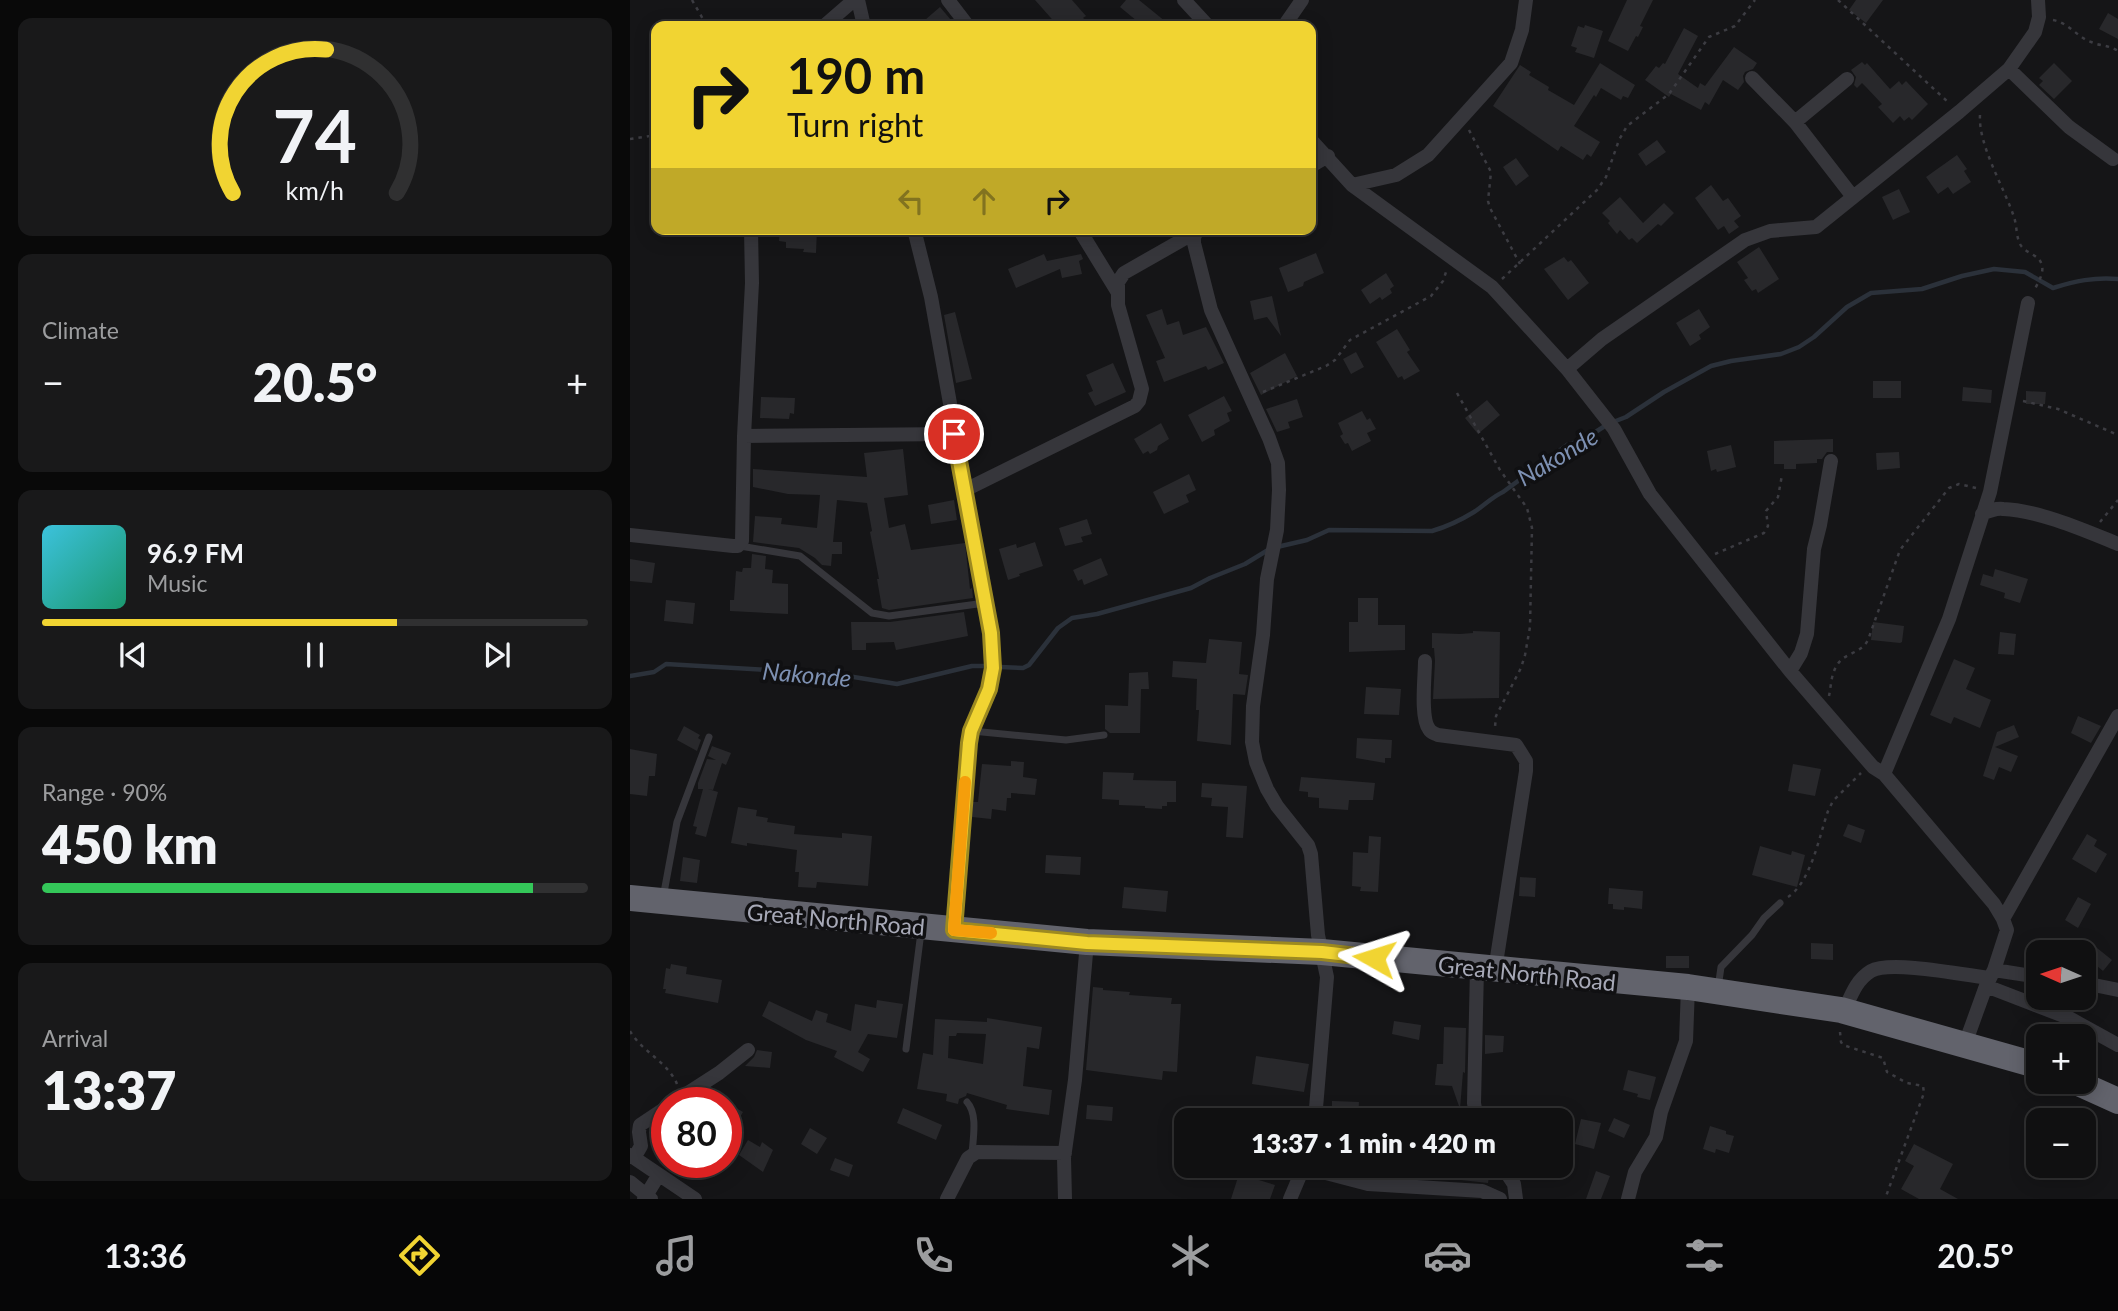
<!DOCTYPE html>
<meta charset="utf-8">
<style>
:root{--surface:#101011;--page:#19191a;--text:#f1f3f6;--muted:#9c9d9f;--line:#303031;--accent:#f1d432}
body{margin:0;font-family:Lato,sans-serif;background:var(--page);color:var(--text);height:100vh;display:flex;flex-direction:column;font-size:26px;white-space:nowrap}
*{box-sizing:border-box;margin:0}
p{font-size:23px;color:var(--muted)}
.icon{flex:none;width:38px;height:38px;fill:none;stroke:currentColor;stroke-width:2;stroke-linecap:round;stroke-linejoin:round}
.map{position:relative;flex:1;overflow:hidden}
.panel{display:flex;flex-direction:column;gap:18px;padding:18px;background:#090909;width:630px}
.panel>*{flex:none}
.banner{position:absolute;left:21px;top:21px;width:665px;height:214px;border-radius:14px;box-shadow:0 4px 18px #0003,0 0 0 2px var(--line);background:#f1d432;color:#111;overflow:hidden}
.needle{width:46px;rotate:273deg}
.fabs{position:absolute;left:1396px;top:940px;display:grid;gap:14px}
.fabs a{display:grid;place-items:center;width:70px;height:70px;border-radius:14px;background:var(--surface);box-shadow:0 4px 18px #0003,0 0 0 2px var(--line);font-size:35px}
.speed{position:absolute;left:21px;top:1087px;display:flex;gap:14px;font-size:35px;font-weight:700;text-align:center}
.speed>*{display:grid;place-content:center;width:91px;height:91px;border-radius:50%;background:var(--surface);box-shadow:0 4px 18px #0003,0 0 0 2px var(--line);line-height:1}
.speed .limit{border:10px solid #d22;background:#fff;color:#111}
.pin{position:absolute;display:grid;place-items:center;width:60px;height:60px;color:#fff;margin:-30px;border:4px solid #fff;border-radius:50%;box-shadow:0 2px 7px #0007}
.me{position:absolute;width:77px;margin:-38px;rotate:276deg;stroke-linejoin:round;filter:drop-shadow(0 0 5px #0008)}
.turn{display:flex;align-items:center;gap:24px;height:147px;padding:0 21px;font-size:32px}
.turn .icon{width:91px;height:91px;stroke-width:2.5}
.turn b{display:block;font-size:49px;line-height:60px}
.lanes{display:flex;align-items:center;height:66px;padding:0 21px;background:#0003;justify-content:center;gap:35px;direction:ltr}
.lanes .off{opacity:.35}
.big{font-size:52px;font-weight:800;line-height:1.1}
.panel .card{flex:1;display:flex;flex-direction:column;justify-content:center;gap:10px;min-width:0;padding:0 24px;border-radius:14px;background:var(--page)}
.panel .dial{align-items:center;gap:0}
.dial svg{height:182px;overflow:visible;fill:none;stroke:var(--line);stroke-width:7;stroke-linecap:round;text-anchor:middle}
.dial text{fill:var(--text);stroke:none}
.song{display:flex;align-items:center;gap:21px}
.cover{width:84px;height:84px;border-radius:10px;background:linear-gradient(135deg,hsl(190 70% 55%),hsl(160 70% 35%))}
.played{height:7px;border-radius:4px;background:linear-gradient(90deg,var(--accent) 65%,var(--line) 65%)}
.keys{display:flex;justify-content:space-around;direction:ltr}
.heat{display:flex;justify-content:space-between;align-items:center;font-size:38px;direction:ltr}
.charge{height:10px;border-radius:5px;background:linear-gradient(90deg,#34c759 90%,var(--line) 0)}
.trip{position:absolute;left:544px;top:1108px;width:399px;height:70px;border-radius:14px;background:var(--surface);box-shadow:0 4px 18px #0003,0 0 0 2px var(--line);font-weight:800;line-height:70px;text-align:center}
.tabs{display:flex;height:112px;justify-content:space-around;align-items:center;background:#060607;color:var(--muted)}
.tabs .icon{width:49px;height:49px}
.tabs .current{color:var(--accent)}
.tabs b{font-size:32px;color:var(--text)}
main{display:flex;flex:1;min-height:0}
.map>svg:first-child{display:block}
.lines{fill:none;stroke-linecap:round;stroke-linejoin:round}
.stream{stroke:#2b313a;stroke-width:4.5}
.building{fill:#28282b;fill-rule:evenodd}
.path{stroke:#3c3c42;stroke-width:2.5;stroke-dasharray:3.5 5;stroke-linecap:butt}
.lane{stroke:#36363b;stroke-width:7}
.street{stroke:#36363b;stroke-width:14}
.highway{stroke:#62636c;stroke-width:26}
.route-casing{stroke:#9d8a20;stroke-width:18}
.route{stroke:#f1d432;stroke-width:12}
.slow{stroke:#f59e0b;stroke-width:12}
.labels{text-anchor:middle;dominant-baseline:central;stroke-width:7;stroke-linejoin:round;paint-order:stroke}
.street-label{font-size:23px;fill:#a7a9b7;stroke:#101012}
.water-label{font-size:24px;font-style:italic;fill:#7d90b2;stroke:#101012}
</style>
<main>
<section class="panel">
<div class="card dial"><svg viewBox="0 0 100 80">
<path d="M14 69A42 42 0 1 1 86 69"/>
<path d="M14 69A42 42 0 0 1 55 6" stroke="#f1d432"/>
<text x="50" y="56" font-size="32" font-weight="700">74</text>
<text x="50" y="72" font-size="11">km/h</text>
</svg></div>
<div class="card"><p>Climate</p>
<div class="heat"><a>−</a><b class="big">20.5°</b><a>+</a></div>
</div>
<div class="card">
<div class="song"><i class="cover"></i><div><b>96.9 FM</b><p>Music</p></div></div>
<div class="played"></div>
<div class="keys"><svg class="icon" aria-label="previous" viewBox="0 0 24 24"><path d="M18 5L8 12l10 7zM5 5v14"/></svg><svg class="icon" aria-label="pause" viewBox="0 0 24 24"><path d="M8 5v14M16 5v14"/></svg><svg class="icon" aria-label="next" viewBox="0 0 24 24"><path d="M6 5l10 7-10 7zM19 5v14"/></svg></div>
</div>
<div class="card"><p>Range · 90%</p><b class="big">450 km</b><div class="charge"></div></div>
<div class="card"><p>Arrival</p><b class="big">13:37</b></div>
</section>
<div class="map">
<svg width="1488" height="1199" viewBox="0 0 1488 1199">
<rect width="100%" height="100%" fill="#151517"/>
<g class="lines">
<path class="stream" d="M647,547L677,540L699,530L802,531C816,527 831,520 844,512C855,505 862,497 873,492L937,445L953,440L978,424L996,417L1034,392L1081,366L1101,361L1151,354L1169,347L1184,337L1217,307L1241,293L1292,289L1332,276L1364,269L1395,272L1423,288C1445,281 1464,277 1488,279
M370,667L393,668L399,665L428,628L442,618L467,614L561,588L580,578L615,564L638,550
M0,676L24,672L36,664L205,674L267,684L342,666H356"/>
</g>
<path class="building" d="M405,0H442L456,16L453,18L464,26H428Z
M496,0H509L541,26H513L490,7Z
M997,0H1023L1010,26L1013,27L1008,37L1006,36L998,51L978,41Z
M1226,0H1253L1236,23L1219,10Z
M310,7L326,26H288Z
M1478,13L1488,19V39L1469,29Z
M955,25L973,31L964,58L945,52L947,48L941,46L948,26L954,28Z
M1054,28L1068,36L1048,74L1068,88L1070,83L1075,86L1104,47L1127,63L1123,69L1115,72L1113,76L1114,82L1108,90L1093,80L1079,105L1075,102L1071,110L1041,94L1039,97L1015,80L1026,66L1029,68L1033,63L1035,64Z
M1232,62L1235,65L1237,63L1260,89L1269,81L1272,85L1276,81L1298,104L1282,120L1279,117L1274,121L1270,116L1263,123L1248,107L1252,104L1236,87L1232,83L1227,88L1224,85L1226,77L1221,70Z
M970,63L1005,85L998,98L993,96L991,100L971,88L966,97L964,95L944,126L970,142L961,157L957,154L953,160L931,146L928,151L863,106L890,65L901,72L899,75L919,87L918,90L944,105Z
M1424,63L1442,81L1424,99L1409,85L1413,81L1409,78Z
M1027,140L1036,152L1016,166L1008,154Z
M1327,155L1337,169L1334,171L1341,182L1323,194L1318,187L1308,194L1296,177Z
M886,158L899,176L886,186L873,167Z
M1081,185L1093,201L1098,198L1111,216L1104,221L1109,227L1099,234L1094,226L1088,230L1065,198Z
M1269,189L1280,212L1263,220L1252,197Z
M990,197L1013,223L1034,203L1044,213L1031,226L1028,224L1007,243L1002,238L999,240L990,230L987,234L978,223L980,221L972,213Z
M150,229H187L186,253L173,252L174,249L156,248V242L149,241Z
M1129,247L1149,279L1128,293L1126,289L1122,291L1114,280L1118,278L1107,262Z
M686,253L694,273L674,282L673,286L658,292L649,268Z
M414,254L417,261L451,254L453,259L449,261L452,274L432,278L430,269L386,288L378,269Z
M934,257L938,262L941,260L959,283L938,300L914,269Z
M756,273L764,286L760,289L762,293L752,300L750,297L740,304L731,290Z
M642,296L651,336L637,317L624,320L620,301Z
M532,309L537,325L549,321L553,335L576,327L594,363L578,370L576,366L534,382L526,361L535,358L516,315Z
M1069,309L1080,327L1069,335L1071,339L1060,346L1046,323Z
M325,312L342,379L326,383L314,315Z
M767,329L780,350L777,352L790,371L774,380L772,376L768,378L746,342Z
M726,352L734,367L721,374L713,359Z
M655,353L667,376L631,395L620,373Z
M483,363L496,392L465,406L458,393L463,391L456,375Z
M1243,381H1271V398H1243Z
M1333,387L1362,390L1361,403L1332,401Z
M1396,391L1416,392L1415,404H1396Z
M594,396L602,411L597,413L600,421L584,430L585,435L572,442L558,415Z
M131,397L165,398L164,414L160,413L159,419L130,418Z
M667,399L673,417L658,422L660,428L647,432L636,409Z
M857,400L870,415L848,434L835,418Z
M732,411L737,420L740,418L746,429L737,433L741,441L722,451L718,443L715,444L710,436L713,434L708,423Z
M531,423L539,439L528,446L527,450L520,454L518,451L513,454L504,439Z
M1203,439V452H1197L1192,459H1187V463L1166,464V469H1154V464H1144V441Z
M1101,445L1106,467L1087,472L1086,469L1081,471L1077,451Z
M273,449L278,495L254,498L259,528L275,524L281,550L335,543L340,589L342,588L343,598L259,610L252,608L247,579H249L240,532L242,531L237,503L207,500L203,542H212V554H202L201,566L192,565L185,558L169,548L123,542L125,516L152,518L151,524L187,528L190,495L158,494L123,487V469L237,477L234,453Z
M1269,452L1270,468L1247,470L1246,453Z
M559,474L566,490L556,495L559,502L534,514L523,492Z
M324,500L327,520L301,524L298,505Z
M457,519L462,534L451,537L453,542L435,546L429,528Z
M405,542L413,566L389,574L390,576L378,580L369,549L386,544L387,548Z
M122,554L136,556L135,569L143,570L142,583L158,584V614L100,611V600H104L106,571L112,572L113,568H121Z
M471,558L478,575L454,585L452,579L448,581L443,570Z
M0,559L25,563L22,583L0,581Z
M1365,569L1398,579L1390,603L1374,598L1375,593L1350,585L1353,574L1363,577Z
M728,598H748V625H775V650L719,652V622H728Z
M36,600L65,603L63,624L34,621Z
M334,612L338,636L266,650L264,642L236,643V650H222L221,622H260Z
M1243,622L1274,626L1272,642L1270,643L1241,640Z
M843,631L870,632L869,698L803,699L805,661L804,648H802V633L830,634L843,633Z
M1370,632L1386,634L1384,655L1368,654Z
M579,639L612,642L609,674L618,675L615,695L603,694L601,745L567,741L569,710H566L567,679L542,677L543,661L576,663Z
M1324,659L1345,668L1336,689L1361,700L1350,728L1324,717L1321,724L1300,715Z
M518,672L519,689H511L510,733H480L475,729V705L498,706L499,673Z
M736,687L771,689L769,715L734,714Z
M1448,716L1471,726L1461,743L1441,733Z
M1384,725L1389,737L1365,747L1388,756L1381,772L1369,767L1364,780L1353,776L1367,732Z
M54,726L70,735L68,738L71,740L67,751L47,740Z
M727,738L762,740L761,758H755V763L726,758Z
M82,746L101,753L96,765L92,763L83,790L78,789L88,792L76,837L65,834L67,827L63,826L73,789H68V783L77,759L86,760L78,756Z
M0,749L27,754L25,776H19L17,796L0,794Z
M381,761L394,762L393,777L407,779L405,795L381,793V798H377L376,811L362,809L361,819L342,817L343,802H348L352,764L381,766Z
M1163,764L1191,769L1185,796L1158,791Z
M473,772L504,773L503,780L546,781V802H537V806H532V809L515,808V806L489,805V800L472,799Z
M671,777L745,783L743,800H719L718,810L689,808V798L678,797V792L669,791Z
M572,783L617,786L613,838L596,837L598,807L581,806L582,798L571,797Z
M108,807L127,810L126,816L138,818L137,822L165,826L164,834L212,838V833L242,836L238,886L187,882L186,888L168,887L169,872H165L167,850L117,843V846L101,843Z
M1218,824L1235,830L1231,843L1213,836Z
M1457,834L1467,840L1464,846L1477,854L1466,873L1442,859Z
M739,836L751,837L748,892L730,891L731,887L722,886L723,852L738,853Z
M1130,846L1161,855L1162,851L1175,855L1167,887L1122,875Z
M416,855L451,857L450,875L415,873Z
M53,857L70,860L67,883L50,881Z
M890,877L906,878L905,897L889,896Z
M494,887L538,891L536,912L492,908Z
M979,888L1013,891L1012,909L994,907V910L983,909V904H978Z
M1448,897L1461,904L1448,928L1435,920Z
M1457,940L1482,960L1473,971L1454,955V952L1449,950Z
M1181,943L1203,944V960L1181,959Z
M1036,956H1059V968H1036Z
M41,964L57,967L56,974L92,980L88,1003L35,993L36,989H33L36,968L40,969Z
M463,987L473,988V990L500,992L499,995L542,998L541,1004H551L547,1072L533,1071L532,1080L456,1070Z
M247,1000L273,1004L267,1038L238,1034L228,1052L240,1059L233,1072L204,1057L207,1051L176,1040L132,1016L139,1001L182,1021L186,1010L198,1014L196,1022L221,1031L225,1004L246,1008Z
M357,1018L412,1027L409,1049L397,1047L393,1086L422,1090L419,1115L376,1109L377,1105L337,1093L336,1096L329,1099L328,1104L316,1101L317,1094L287,1089L293,1053L303,1055L305,1019L357,1022ZM327,1033L356,1034L353,1064L318,1058L319,1036H326Z
M764,1021L791,1025L789,1040L762,1034Z
M814,1027L836,1028L835,1073L833,1072L830,1109L822,1086L805,1085L807,1064H813Z
M855,1035L874,1036L873,1052L855,1054Z
M127,1050L142,1052L140,1068L115,1066L124,1057Z
M626,1056L679,1064L674,1092L622,1084Z
M998,1070L1026,1077L1020,1100L1007,1097L1008,1094L993,1090Z
M702,1101L729,1102L728,1119L702,1118Z
M96,1102L113,1112L105,1126L96,1121Z
M457,1105L483,1107L482,1121L456,1119Z
M273,1108L312,1125L306,1140L267,1123Z
M544,1117L556,1119V1141L542,1139Z
M984,1118L1000,1125L994,1138L978,1131Z
M951,1119L971,1123L964,1149L945,1144Z
M1080,1126L1096,1131V1134L1104,1136L1099,1153L1086,1149L1085,1153L1073,1149Z
M180,1128L197,1138L187,1154L171,1144Z
M118,1140L130,1147L132,1142L143,1150L133,1172L109,1155Z
M1284,1144L1323,1164L1310,1189L1328,1199H1289L1271,1189L1284,1166L1275,1161Z
M205,1158L223,1165L219,1177L200,1170Z
M833,1168L860,1171L858,1183L831,1180Z
M966,1171L980,1176L971,1199H956Z
M609,1174L645,1185L640,1199H601Z"/>
<g class="lines">
<path class="path" d="M62,0L77,26
M1208,0L1319,103
M1423,20C1439,23 1447,37 1461,42C1470,46 1479,45 1488,51
M1350,115C1348,145 1374,187 1384,217C1387,226 1386,236 1390,244C1395,254 1410,254 1412,266C1414,274 1407,284 1404,291
M839,130L861,172L858,201L860,208L890,264
M0,139L26,135
M872,279L967,190L976,177L989,140L997,126L1039,94L1079,37L1105,26L1125,0
M633,392L696,366L705,360L720,340L801,296L813,281L816,272
M827,393L870,470L897,508L902,528L900,627L895,655L891,668L866,716L865,727
M1393,401L1428,409L1488,435
M1470,522L1488,500
M1085,554L1134,533L1138,526L1136,511L1148,497L1152,475
M1199,696C1201,687 1201,675 1206,667C1213,652 1230,655 1238,640L1270,550L1319,488L1329,484L1346,488
M1158,897C1181,882 1189,837 1198,811L1203,801L1231,773
M0,1031C12,1052 37,1061 47,1084
M1210,1032L1211,1042L1213,1045L1253,1058L1257,1072L1277,1083L1293,1086L1294,1093L1255,1199"/>
<path class="lane" d="M110,546L170,556L242,613L259,616L355,603
M342,731L436,740L474,735
M33,898L47,822L79,737
M1088,988L1091,967L1122,935L1134,918L1150,903
M276,1049L291,932
M337,1102C348,1114 343,1138 342,1154"/>
<path class="street" d="M228,0L234,26
M318,0L338,26
M554,0L578,26
M194,26L224,0
M654,26L672,0
M1379,69L1439,127L1483,159
M1122,78L1165,122L1223,197
M1165,122L1217,79
M681,140L722,185L862,287L937,369L984,429L1020,494L1160,671L1243,767L1254,774L1364,904L1373,919L1377,930L1364,970L1356,986L1335,1044
M681,166L698,156
M722,185L766,175L798,155L881,63L892,30L896,0
M284,229L301,297L361,633L363,668L359,689L341,731L336,763L324,930
M449,229L487,291
M568,229L564,237V243L581,310L639,438L648,463L649,490L647,530L637,579L633,635L623,706L622,742L626,762L637,789L647,806L678,845L681,854L688,935L697,977L685,1120
M937,369L972,339L1115,240L1140,231L1186,227L1329,112L1379,69L1405,32L1409,17L1408,0
M114,436L324,434
M335,490L505,406L509,401L512,389L488,305V282L494,273L566,232
M1352,514C1359,511 1366,508 1373,509C1408,510 1456,531 1488,544
M0,535L103,546H108L112,541L114,436L122,283L121,229
M795,661C795,677 790,717 799,729C801,733 804,733 808,735L886,745L896,761V771L865,970
M1160,671L1171,653L1177,634L1184,549L1190,525L1201,461
M1254,774L1319,619L1360,492L1398,303
M1373,919L1488,716
M1364,970L1409,977
M1454,983L1488,990
M1356,986L1439,1018L1488,1045
M1214,1011C1221,996 1226,980 1241,971C1260,960 1335,975 1359,978
M44,1102L89,1073L118,1050
M847,1120L844,1103L847,968
M0,1155L65,1199
M4,1158L11,1146L9,1132L10,1125L37,1107
M872,1166L884,1184L886,1199
M673,1167L738,1184L852,1191L870,1199
M0,1182L21,1199
M14,1199L28,1176
M317,1199L338,1158L347,1152L435,1153
M435,1199L434,1158L445,1080L457,942
M660,1199L674,1166
M998,1199L1005,1172L1026,1137L1031,1112L1056,1041L1058,987"/>
<path class="highway" d="M0,898L457,942L692,952L1058,987L1211,1010L1409,1066
M1446,1082L1488,1101"/>
</g>
<g class="lines">
<g class="route-casing">
<path id="route" d="M324,434L361,633L363,668L359,689L341,731L339,743L324,930L457,943L692,952L744,958"/>
</g>
<use href="#route" class="route"/>
<path class="slow" d="M335,782L324,930L361,933"/>
</g>
<g class="labels">
<g class="street-label">
<text transform="translate(206 919) rotate(5)">Great North Road</text>
<text transform="translate(897 973) rotate(6)">Great North Road</text>
</g>
<g class="water-label">
<text transform="translate(927 456) rotate(-31)">Nakonde</text>
<text transform="translate(177 674) rotate(5)">Nakonde</text>
</g>
</g>
</svg>
<div class="fabs">
<a><svg class="needle" viewBox="-14 -14 28 28"><path d="M0-13l5 13h-10z" fill="#e53935"/><path d="M0 13l5-13h-10z" fill="#9c9d9f"/></svg></a>
<a>+</a>
<a>−</a>
</div>
<div class="speed"><div class="limit">80</div></div>
<div class="pin" style="left:324px;top:434px;background:#d93025"><svg class="icon" aria-label="arrive" viewBox="0 0 24 24"><path d="M6 21V4h12l-3 4 3 4H6"/></svg></div>
<svg class="me" style="left:744px;top:958px" viewBox="-20 -20 40 40"><path d="M0-17L14 15 0 8-14 15z" fill="#f1d432" stroke="#fff" stroke-width="4"/></svg>
<div class="trip">13:37 · 1 min · 420 m</div>
<div class="banner">
<div class="turn"><svg class="icon" aria-label="right" viewBox="0 0 24 24"><path d="M7 20v-9h11M14 6l5 5-5 5"/></svg><div><b>190 m</b>Turn right</div></div>
<div class="lanes"><svg class="icon off" aria-label="left" viewBox="0 0 24 24"><path d="M17 20v-9H6M10 6l-5 5 5 5"/></svg><svg class="icon off" aria-label="ahead" viewBox="0 0 24 24"><path d="M12 20V5M6 11l6-6 6 6"/></svg><svg class="icon" aria-label="right" viewBox="0 0 24 24"><path d="M7 20v-9h11M14 6l5 5-5 5"/></svg></div>
</div>
</div>
</main>
<nav class="tabs">
<b>13:36</b>
<svg class="icon current" aria-label="directions" viewBox="0 0 24 24"><path d="M12 3l9 9-9 9-9-9zM9 14v-3h6M13 9l2 2-2 2"/></svg>
<svg class="icon" aria-label="music" viewBox="0 0 24 24"><path d="M9 18V5l10-2v13"/><circle cx="6" cy="18" r="3"/><circle cx="16" cy="16" r="3"/></svg>
<svg class="icon" aria-label="phone" viewBox="0 0 24 24"><path d="M5 4h4l2 5-3 2q2 4 5 5l2-3 5 2v4C11 20 4 13 5 4z"/></svg>
<svg class="icon" aria-label="climate" viewBox="0 0 24 24"><path d="M12 3v18M4 7l16 10M4 17L20 7"/></svg>
<svg class="icon" aria-label="car" viewBox="0 0 24 24"><path d="M5 17H2v-5l4-1 3-4h7l3 4 3 1v5h-3M9 17h6M6 11h13"/><circle cx="7" cy="17" r="2"/><circle cx="17" cy="17" r="2"/></svg>
<svg class="icon" aria-label="filters" viewBox="0 0 24 24"><path d="M4 7h16M4 17h16"/><circle cx="9" cy="7" r="2"/><circle cx="15" cy="17" r="2"/></svg>
<b>20.5°</b>
</nav>
